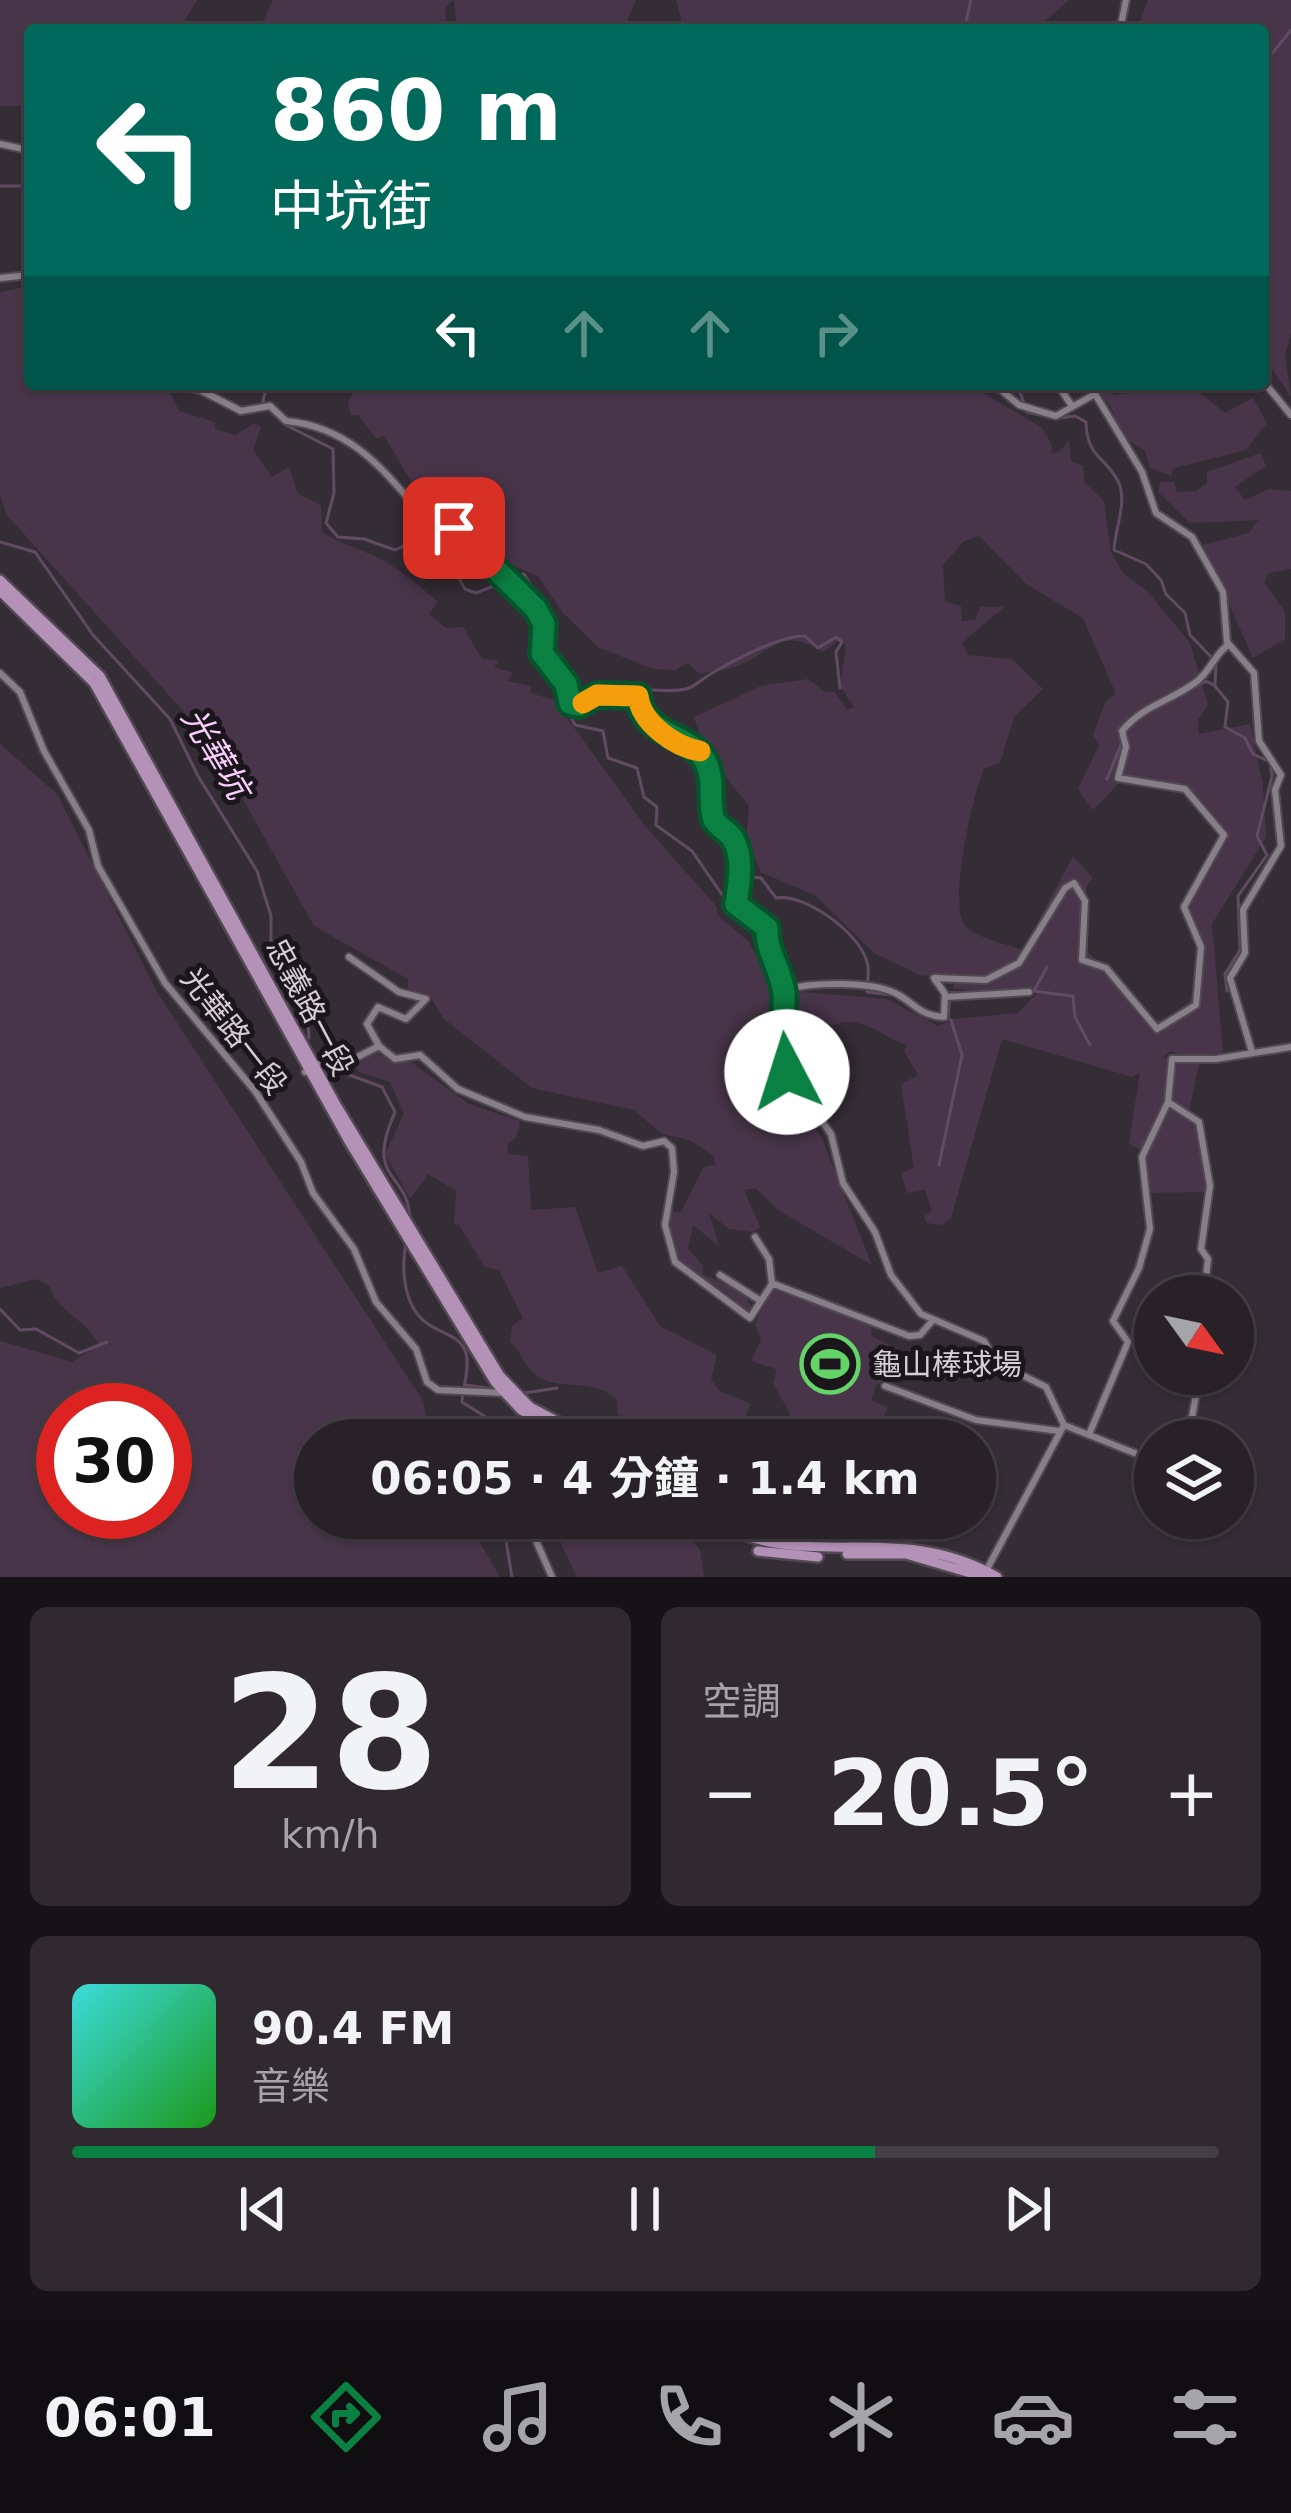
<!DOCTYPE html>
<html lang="zh-TW">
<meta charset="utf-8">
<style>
:root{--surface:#282228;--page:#302a30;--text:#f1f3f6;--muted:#a5a4a8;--line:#443f45;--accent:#0b8043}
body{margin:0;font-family:"DejaVu Sans","Noto Sans TC",sans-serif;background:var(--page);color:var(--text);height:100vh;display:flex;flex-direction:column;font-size:45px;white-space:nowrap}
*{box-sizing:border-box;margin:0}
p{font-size:39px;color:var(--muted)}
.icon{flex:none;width:66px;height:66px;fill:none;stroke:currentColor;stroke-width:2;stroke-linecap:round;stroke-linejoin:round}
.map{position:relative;height:1577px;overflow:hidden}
.details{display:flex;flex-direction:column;gap:30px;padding:30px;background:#161316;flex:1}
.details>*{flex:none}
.hud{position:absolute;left:24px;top:24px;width:1245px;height:366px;border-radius:12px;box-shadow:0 3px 9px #0004,0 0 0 3px var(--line);background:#00695c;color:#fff;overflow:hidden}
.needle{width:78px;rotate:123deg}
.fabs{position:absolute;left:1134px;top:1275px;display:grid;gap:24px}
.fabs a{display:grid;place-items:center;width:120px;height:120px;border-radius:50%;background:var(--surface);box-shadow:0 3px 9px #0004,0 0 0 3px var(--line);font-size:60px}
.speed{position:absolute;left:36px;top:1383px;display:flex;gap:24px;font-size:60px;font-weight:700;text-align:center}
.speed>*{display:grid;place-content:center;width:156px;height:156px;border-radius:50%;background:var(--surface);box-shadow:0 3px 9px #0004,0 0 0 3px var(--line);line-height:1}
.speed .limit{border:18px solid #d22;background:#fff;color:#111}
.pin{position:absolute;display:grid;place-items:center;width:102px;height:102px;color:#fff;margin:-51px;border-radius:24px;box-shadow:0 6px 18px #0006}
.me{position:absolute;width:132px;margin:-66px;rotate:355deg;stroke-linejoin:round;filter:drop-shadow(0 0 9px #0008)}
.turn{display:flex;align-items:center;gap:42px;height:252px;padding:0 48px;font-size:54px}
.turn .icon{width:156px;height:156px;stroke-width:2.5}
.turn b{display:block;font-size:84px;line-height:102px}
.lanes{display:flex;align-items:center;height:114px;padding:0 48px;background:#0003;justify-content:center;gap:60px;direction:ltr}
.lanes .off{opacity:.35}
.big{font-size:90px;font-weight:700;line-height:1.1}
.details .widget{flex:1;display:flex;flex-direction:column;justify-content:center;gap:18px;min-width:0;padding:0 42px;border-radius:18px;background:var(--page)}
.details .dial{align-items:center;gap:0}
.dial b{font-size:156px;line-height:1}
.song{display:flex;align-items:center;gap:36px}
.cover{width:144px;height:144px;border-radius:18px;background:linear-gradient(135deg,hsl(180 70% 55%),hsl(120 70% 35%))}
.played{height:12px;border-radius:6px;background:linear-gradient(90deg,var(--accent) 70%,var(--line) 70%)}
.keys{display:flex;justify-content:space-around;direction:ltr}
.heat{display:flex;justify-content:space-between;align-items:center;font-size:66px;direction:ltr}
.details .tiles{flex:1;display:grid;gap:30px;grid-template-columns:1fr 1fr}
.widget:last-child{grid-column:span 2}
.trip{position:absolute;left:294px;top:1419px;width:702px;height:120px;border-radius:60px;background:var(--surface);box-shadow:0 3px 9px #0004,0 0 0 3px var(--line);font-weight:700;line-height:120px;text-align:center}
.menu{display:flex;height:192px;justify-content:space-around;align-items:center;background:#100e10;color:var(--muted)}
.menu .icon{width:84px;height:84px}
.menu .current{color:var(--accent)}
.menu b{font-size:54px;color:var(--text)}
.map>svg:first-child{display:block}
.green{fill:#49354a;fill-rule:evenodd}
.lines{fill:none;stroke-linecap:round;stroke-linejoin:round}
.stream{stroke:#614b63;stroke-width:3}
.minor-casing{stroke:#514951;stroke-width:10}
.major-casing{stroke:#514951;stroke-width:14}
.minor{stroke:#887e89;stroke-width:6}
.major{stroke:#b492b7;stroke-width:9}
.route-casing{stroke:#07532c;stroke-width:30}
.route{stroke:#0b8043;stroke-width:21}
.slow{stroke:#f59e0b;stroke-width:21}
.labels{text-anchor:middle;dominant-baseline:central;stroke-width:10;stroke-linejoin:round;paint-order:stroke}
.street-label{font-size:30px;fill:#d5cfd5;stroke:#1a161b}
.poi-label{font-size:30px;fill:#d5cfd5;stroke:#1a161b;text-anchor:start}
.water-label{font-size:33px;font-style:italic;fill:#facefd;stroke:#1a161b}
</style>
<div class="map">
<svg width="1291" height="1577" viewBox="0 0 1291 1577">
<rect width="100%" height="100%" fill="#352d36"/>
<path class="green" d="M0,0H197L179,30H30V106H0Z
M273,0H636L623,30H457L454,0L446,6L445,30H259Z
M676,0H1069L1035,30H684Z
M1148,0H1291V332L1285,355L1291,397L1263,356V30H1137Z
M30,286V384H166L179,411L215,422V429L236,435L254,423L261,427L253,450L272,477L289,467L298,494L321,505L322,532C342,546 364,549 384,561C402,571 422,588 438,602L429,614L446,628L463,627L482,659L499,661L494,667L513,673L507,681L531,686L530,693L554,700L646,827L717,907V915L749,942L775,990L887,999L938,1026L954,1019L1018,1013L1038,992L953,989L954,979L920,975L874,953L816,896L761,872L746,841L749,806L706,752L694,717L761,686L808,679L826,693L834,691L847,710L854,707L840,686L846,646L840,639L823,652C781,626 776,650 737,666C725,671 712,670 700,674L688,663L675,670L653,669L598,647L562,612L538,576L494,558L416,479L411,481L384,436L376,438L358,415H351L348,402L358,384H968L1041,427L1052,444L1051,453L1059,452L1069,440L1071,461L1083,466L1085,483L1104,501L1111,552L1123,573L1148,592L1190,643L1208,705L1198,720L1199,734L1250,724L1263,785L1266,837L1212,924L1223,1053L1184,1056L1171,1051L1161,1058L1199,1064L1188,1117L1197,1124L1206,1192L1148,1193L1147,1153L1129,1144L1140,1072L1132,1077L1002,1039L951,1218L941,1225L927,1223L924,1217L932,1211L925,1190L907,1193L901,1173L914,1168L901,1084L918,1075L904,1051L907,1045C873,1033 858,1009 821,1031L814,1023L795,1064L803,1080L793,1094L822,1139L872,1265L778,1210L756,1188L744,1190L760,1227L753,1232L729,1229L709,1213L719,1246L693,1225L688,1248L703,1266V1274L743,1293L751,1306L758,1305L752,1316C743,1311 739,1303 731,1297C697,1269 662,1269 672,1211L680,1213L704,1167L715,1165L714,1156L689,1140L662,1134L634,1110L532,1088L444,1019L431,998L408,992V979L314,926L211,742L6,514L0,493V292ZM979,536L1026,584L1083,618L1116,694L1106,701L1093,735L1099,745L1078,789L1093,810L1121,781L1183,794L1221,836L1181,903L1198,946L1196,997L1165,1020H1156L1088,952L1086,887L1093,878L1073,856L1023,950C1007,944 973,938 964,924C949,903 973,792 984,769L1000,763L1014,717L1043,689L1012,659L968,655L962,643L1004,607H980L975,620L962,621L961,606L945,601L943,565L964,541Z
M1073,384H1104L1115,395L1189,384L1225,413L1253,398L1267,423L1246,450L1174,468L1171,476L1150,468L1145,451L1121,436C1112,403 1106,391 1073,384Z
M1261,453L1266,466L1235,487L1245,500L1268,489L1291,491V569L1269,573L1264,582L1285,612V639L1253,658L1203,545L1249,533L1258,520L1190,523L1158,492L1160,482H1174L1177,492L1196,491L1207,483V472Z
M0,744L57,794L157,992L423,1401L431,1440H315V1518H465L500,1577H0V1341L72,1362L99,1345C88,1320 58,1313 49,1286L36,1279L0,1288ZM63,1410H165V1512H63Z
M373,1052L395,1062L408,1060L469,1104L520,1121L517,1136L507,1145L509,1154L528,1156L531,1210L575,1207L598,1273L622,1266L660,1326L717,1355L711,1380L720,1391L751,1404L739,1432L755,1437L764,1426L761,1416L784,1418V1431L792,1440H662L618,1414L617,1399C588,1377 566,1391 541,1378C524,1370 524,1353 510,1342L512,1326L523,1318L499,1270L485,1267L459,1225L454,1224L456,1191L428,1174L410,1199L385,1154L404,1114L390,1082L357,1071L356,1060Z
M773,1287L871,1327L872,1336L897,1349L894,1361L905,1366L876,1386L871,1400L888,1408L872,1440H802L793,1433L789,1412L773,1383L777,1369L751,1361L761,1339L755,1324Z
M549,1518H676L700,1550L704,1577H577Z"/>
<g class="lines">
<path class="stream" d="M964,30L971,0
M1263,78L1266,61L1291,30
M0,186H30
M267,384L263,401L284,424L333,449L334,493L326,523L338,537L364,539L395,550C405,547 410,540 420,536C449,525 452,572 465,589L476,593L524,574L543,604V620
M1017,384L1027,412L1049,417
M1058,418L1075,416L1086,422C1087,458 1105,456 1118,481C1128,501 1115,528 1114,550L1146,564L1161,580L1166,594L1185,613L1190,635L1216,662L1215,686L1228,702L1225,727L1245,738L1253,754L1270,762L1272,776L1257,836L1267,855L1238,896L1240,950L1225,974L1227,991
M0,542L35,552L93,635L170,719L198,776L257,871L271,916V941L305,977L309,1038
M542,629L536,648L563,686L562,701L575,725L603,731L608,758L637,768L644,797L657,807L656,825L692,851L723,896L730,900L745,892L752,877L761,878L776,898C804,893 859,932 867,962C870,970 867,984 867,992L893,995L925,1015
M634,693C648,685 680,697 696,684C716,669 778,635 805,636L818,648L836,637L842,642L836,652L840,688
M578,703L595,693
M1156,707L1206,681L1215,686
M1107,779L1122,742
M1033,991L1073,996L1075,1017L1090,1045
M1034,991L1047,967
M940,1019H948L950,993L994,991
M325,1066L382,1087L395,1112C363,1184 410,1169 410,1222
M939,1165L962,1055L951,1020
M406,1243C401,1269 403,1307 428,1324C442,1334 460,1335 466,1353C470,1367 463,1388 462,1402L487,1418L502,1440
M0,1309L20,1330L36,1329L79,1353L107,1342
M466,1385L494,1389
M524,1393L557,1388
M493,1518L506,1541L512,1577"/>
<g class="minor-casing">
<path id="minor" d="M1120,30L1126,0
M0,144L23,149
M0,278L30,275
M1263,381L1291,415
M173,384L200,390L241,411L270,406L286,421C343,426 379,462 414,506L433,508L533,605L544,624L542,653L565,684L570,703L579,705L597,695L638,696C642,734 685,734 702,756C717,775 707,801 715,820C717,826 729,831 733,839C744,858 739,884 737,904L767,928V950L784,990L779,1041L783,1066L831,1134L843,1183L875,1232L891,1275L921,1314L984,1341L996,1362L1046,1387L1064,1425
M994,384L1019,405L1056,416L1095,394L1142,472L1156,513L1192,537L1223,592L1227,642L1254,673L1259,741L1281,775L1275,790L1281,846L1243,910L1245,953L1230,978L1252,1052
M1057,384L1072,406
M0,673L20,692L44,751L89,830L98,866L165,983L255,1091L301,1162L313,1193L354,1249L376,1302L416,1349L427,1382L438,1390L507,1393
M784,990C811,982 870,981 895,993C914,1002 917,1015 944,1017L945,994L934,978L986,980L1019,963L1065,888L1074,883L1085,901L1082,960L1106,968L1157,1029L1196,1005L1201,947L1184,907L1224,835L1185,789L1118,778L1126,747L1122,731C1144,705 1169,702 1196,682C1210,672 1214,655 1228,645
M945,997L1029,992
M379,1046L395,1059L420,1055L458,1089L525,1117L599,1130L643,1146L664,1141L672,1148L674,1172L665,1225L675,1262L750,1318L772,1284
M305,1072L326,1060L346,1063L379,1046L367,1024L378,1007L406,1019L426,999L399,992L349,957
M1168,1102L1199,1122L1210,1186L1201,1249L1208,1259L1204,1296
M755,1237L769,1259L772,1284
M720,1275L761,1301
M774,1284L909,1336L920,1335L933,1320
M885,1386L976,1420L1059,1431
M1090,1432L1128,1342L1113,1321L1139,1268L1150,1229L1142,1157L1168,1102L1172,1059H1216L1291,1047
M521,1440L530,1416
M1165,1440L1192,1417L1200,1374
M526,1518L552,1577
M986,1571L1064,1425L1142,1456L1155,1447"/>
</g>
<g class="major-casing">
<path id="major" d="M0,580L100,676L335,1103L500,1376L530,1407L592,1440
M0,591L94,683L350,1143L495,1382L521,1410L577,1440
M711,1518C800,1577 893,1517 997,1577
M758,1551L818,1557
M847,1554H906L984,1577"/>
</g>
<use href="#minor" class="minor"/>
<use href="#major" class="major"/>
</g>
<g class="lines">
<g class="route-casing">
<path id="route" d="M454,528L536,609L544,624L542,653L566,684L570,703L579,705L597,695L638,696C642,734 685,734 702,756C717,775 707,801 714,820C717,826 729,832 733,839C744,858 739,884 736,904L767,928C766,953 782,970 784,994C786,1023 773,1045 787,1072"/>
</g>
<use href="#route" class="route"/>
<path class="slow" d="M583,703L597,695L638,696C641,723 675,747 700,751"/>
</g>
<defs>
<g id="stadium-ring" transform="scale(3)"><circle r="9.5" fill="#1a161b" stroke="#64d467" stroke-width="1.5"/><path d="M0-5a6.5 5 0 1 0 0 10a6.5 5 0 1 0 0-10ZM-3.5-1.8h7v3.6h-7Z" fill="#64d467"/></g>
</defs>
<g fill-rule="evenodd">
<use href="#stadium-ring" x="830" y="1364"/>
</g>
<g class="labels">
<g class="street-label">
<text transform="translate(310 1007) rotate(62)">忠義路一段</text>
<text transform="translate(234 1031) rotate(52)">光華路一段</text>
</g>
<g class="poi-label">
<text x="872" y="1364">龜山棒球場</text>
</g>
<g class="water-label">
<text transform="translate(216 753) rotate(59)">光華坑</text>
</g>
</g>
</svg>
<div class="fabs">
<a><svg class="needle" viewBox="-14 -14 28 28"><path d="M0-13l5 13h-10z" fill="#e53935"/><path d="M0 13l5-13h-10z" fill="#a5a4a8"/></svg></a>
<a><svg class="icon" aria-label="layers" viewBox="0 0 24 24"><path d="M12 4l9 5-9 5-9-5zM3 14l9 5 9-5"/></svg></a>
</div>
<div class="speed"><div class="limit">30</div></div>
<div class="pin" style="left:454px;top:528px;background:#d93025"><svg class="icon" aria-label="arrive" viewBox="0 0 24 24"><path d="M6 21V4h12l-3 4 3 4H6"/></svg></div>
<svg class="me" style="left:787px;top:1072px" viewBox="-20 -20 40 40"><circle r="19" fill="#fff"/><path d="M0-13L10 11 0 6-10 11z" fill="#0b8043"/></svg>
<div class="trip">06:05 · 4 分鐘 · 1.4 km</div>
<div class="hud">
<div class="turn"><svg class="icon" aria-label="left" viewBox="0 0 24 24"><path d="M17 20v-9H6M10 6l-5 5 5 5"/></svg><div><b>860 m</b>中坑街</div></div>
<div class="lanes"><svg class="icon" aria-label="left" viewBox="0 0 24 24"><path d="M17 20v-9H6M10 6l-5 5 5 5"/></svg><svg class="icon off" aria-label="ahead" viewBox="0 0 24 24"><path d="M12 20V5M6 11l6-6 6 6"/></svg><svg class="icon off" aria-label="ahead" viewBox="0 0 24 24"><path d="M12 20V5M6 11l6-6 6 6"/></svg><svg class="icon off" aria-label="right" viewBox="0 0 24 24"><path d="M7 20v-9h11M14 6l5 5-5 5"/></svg></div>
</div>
</div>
<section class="details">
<div class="tiles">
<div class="widget dial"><b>28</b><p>km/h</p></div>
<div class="widget"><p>空調</p>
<div class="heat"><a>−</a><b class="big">20.5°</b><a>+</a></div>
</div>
<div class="widget">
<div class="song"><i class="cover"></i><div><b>90.4 FM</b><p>音樂</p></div></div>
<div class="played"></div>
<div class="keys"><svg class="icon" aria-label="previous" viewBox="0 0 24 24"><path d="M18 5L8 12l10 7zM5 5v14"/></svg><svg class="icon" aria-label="pause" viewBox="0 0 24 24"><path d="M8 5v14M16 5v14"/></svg><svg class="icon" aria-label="next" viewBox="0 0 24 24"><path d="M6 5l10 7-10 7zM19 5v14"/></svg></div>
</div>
</div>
</section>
<nav class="menu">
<b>06:01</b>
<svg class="icon current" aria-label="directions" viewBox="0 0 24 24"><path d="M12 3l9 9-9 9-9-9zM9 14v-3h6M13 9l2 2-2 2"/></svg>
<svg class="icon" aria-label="music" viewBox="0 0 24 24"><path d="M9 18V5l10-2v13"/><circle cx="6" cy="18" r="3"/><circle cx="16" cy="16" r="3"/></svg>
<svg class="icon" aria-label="phone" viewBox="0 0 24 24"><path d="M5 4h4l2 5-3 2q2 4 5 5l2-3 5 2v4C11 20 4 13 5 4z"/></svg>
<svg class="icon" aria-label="climate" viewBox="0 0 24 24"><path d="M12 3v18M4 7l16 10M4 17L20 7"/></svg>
<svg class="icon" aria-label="car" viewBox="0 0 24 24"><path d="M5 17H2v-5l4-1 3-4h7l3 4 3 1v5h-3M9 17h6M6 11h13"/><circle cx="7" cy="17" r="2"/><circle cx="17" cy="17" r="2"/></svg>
<svg class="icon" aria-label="filters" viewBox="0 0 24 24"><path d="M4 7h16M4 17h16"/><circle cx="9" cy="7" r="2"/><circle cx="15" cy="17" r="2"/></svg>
</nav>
